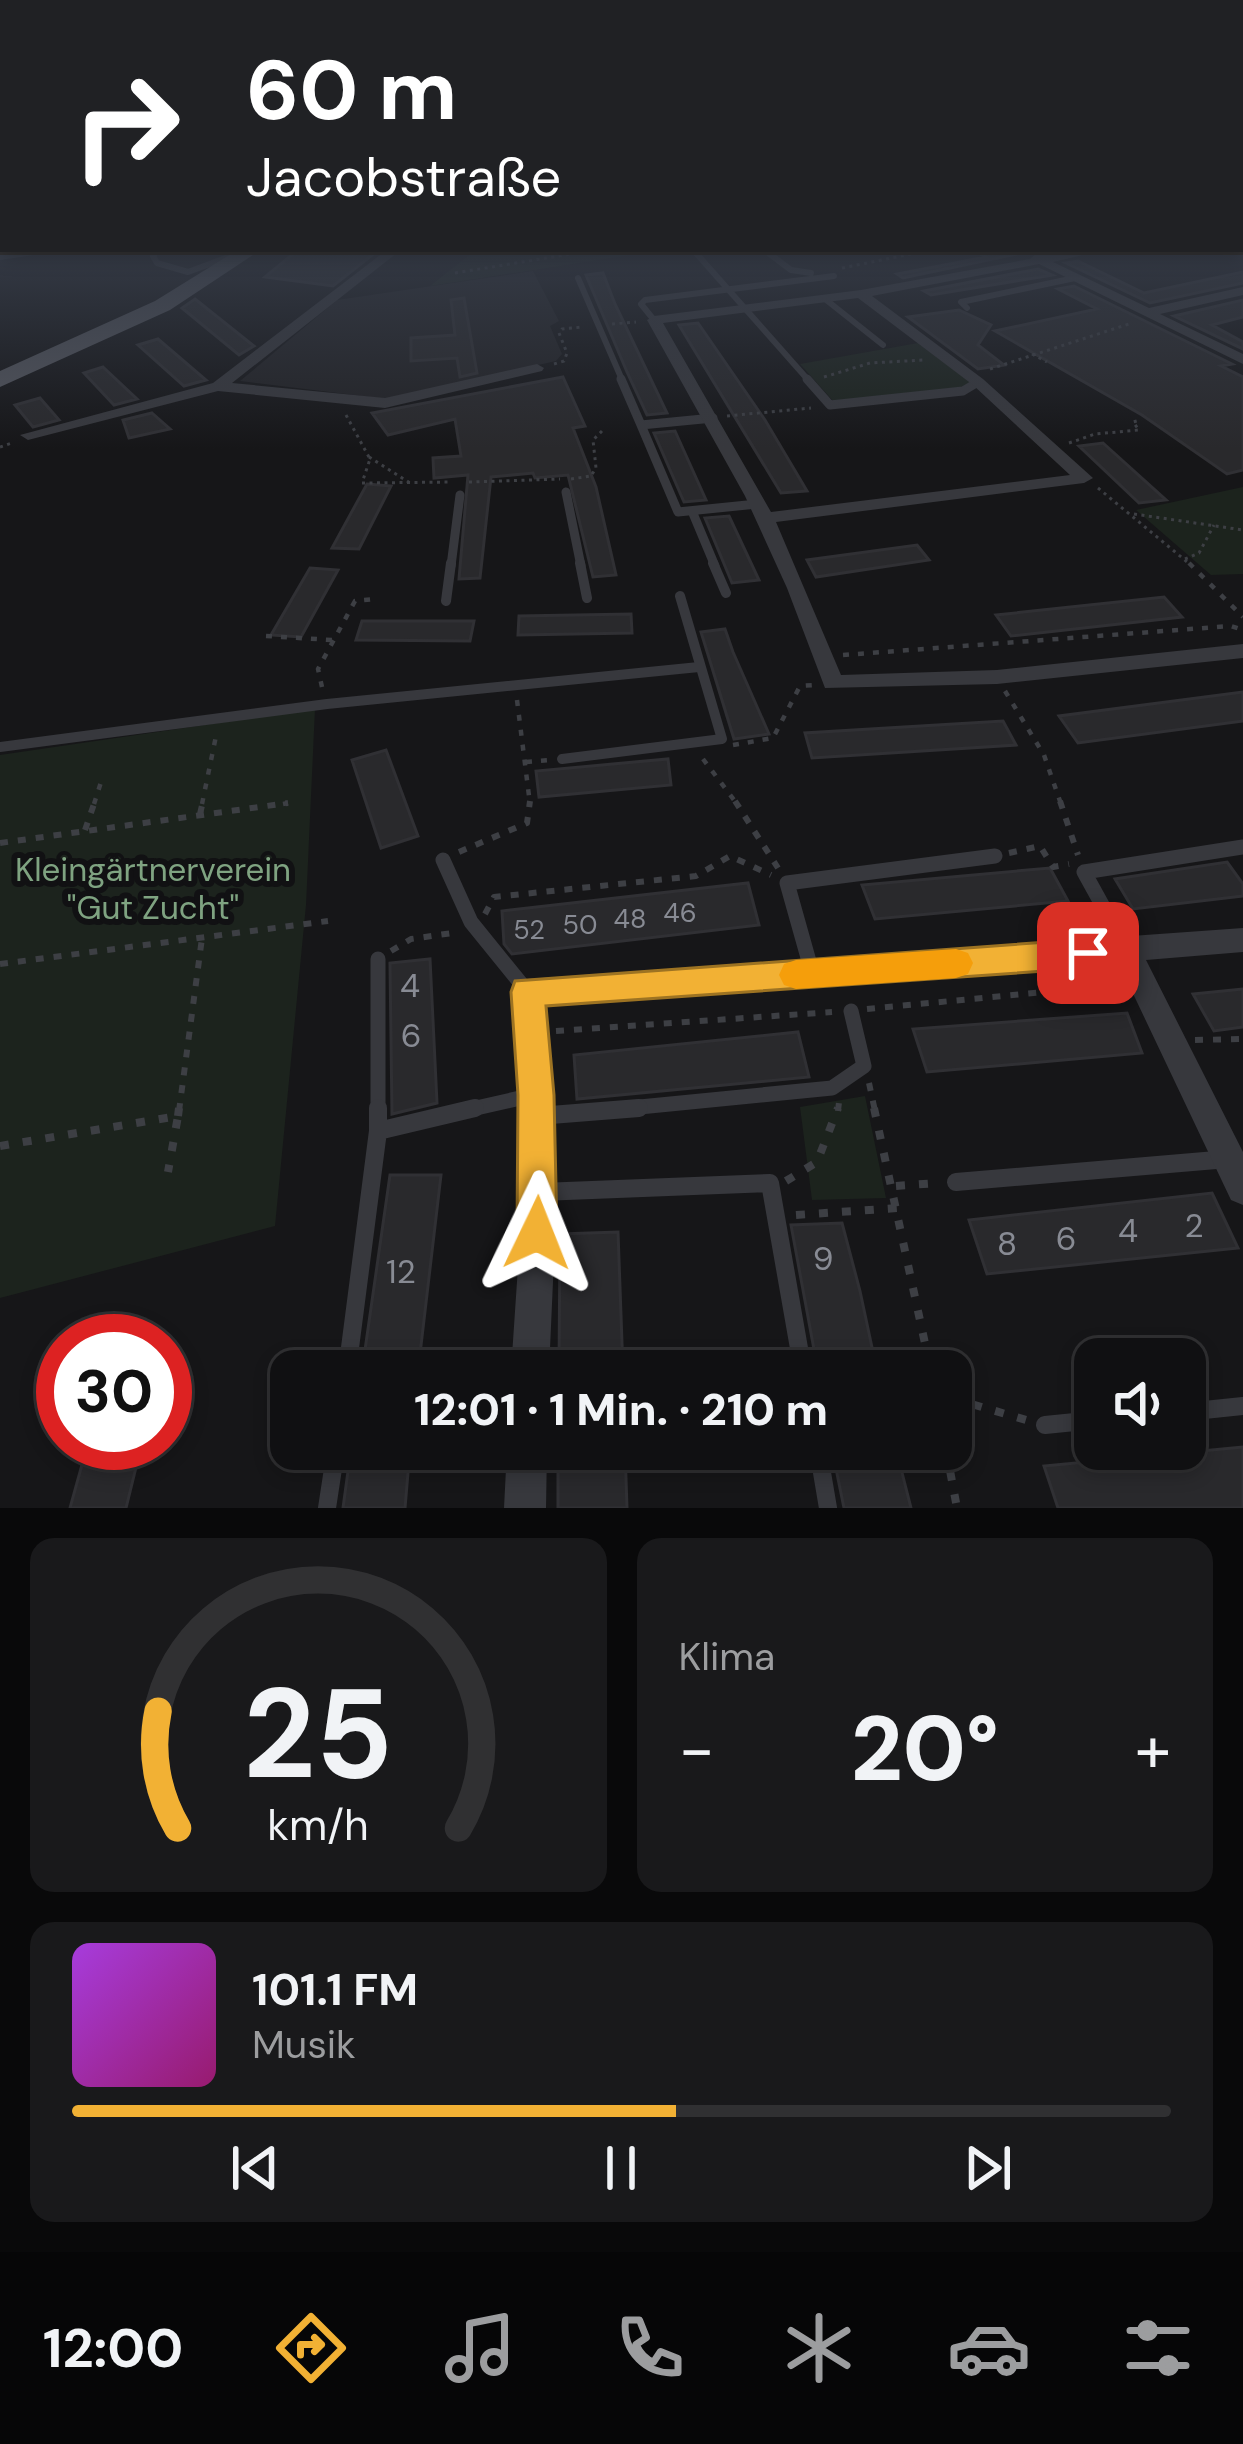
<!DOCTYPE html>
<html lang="de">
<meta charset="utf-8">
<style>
:root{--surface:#101012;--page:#19191b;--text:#f1f3f6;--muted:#9c9d9f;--line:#303032;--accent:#f2b134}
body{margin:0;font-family:"DM Sans",sans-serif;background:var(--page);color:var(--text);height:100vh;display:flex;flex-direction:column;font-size:45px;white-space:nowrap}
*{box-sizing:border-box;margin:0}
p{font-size:39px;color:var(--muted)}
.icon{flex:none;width:66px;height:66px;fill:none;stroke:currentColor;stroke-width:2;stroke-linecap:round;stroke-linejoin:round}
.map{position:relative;height:1508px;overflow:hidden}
.details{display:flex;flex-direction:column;gap:30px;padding:30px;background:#09090a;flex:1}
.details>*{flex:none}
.top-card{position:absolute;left:0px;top:0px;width:1245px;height:252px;box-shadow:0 6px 18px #0003,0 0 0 3px var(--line);background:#202124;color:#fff;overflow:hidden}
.tools{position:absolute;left:1074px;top:1338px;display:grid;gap:24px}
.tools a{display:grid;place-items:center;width:132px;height:132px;border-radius:24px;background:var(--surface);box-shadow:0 6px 18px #0003,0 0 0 3px var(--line);font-size:60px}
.speed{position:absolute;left:36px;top:1314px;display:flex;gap:24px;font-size:60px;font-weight:700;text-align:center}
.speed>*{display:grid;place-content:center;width:156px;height:156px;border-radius:50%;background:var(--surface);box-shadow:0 6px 18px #0003,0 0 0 3px var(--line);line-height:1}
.speed .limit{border:18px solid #d22;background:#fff;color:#111}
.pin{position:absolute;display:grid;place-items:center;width:102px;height:102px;color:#fff;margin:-51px;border-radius:24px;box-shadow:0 6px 18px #0006}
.me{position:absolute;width:132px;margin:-66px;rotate:2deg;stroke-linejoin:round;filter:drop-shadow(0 0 9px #0008)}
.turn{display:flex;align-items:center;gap:42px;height:252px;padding:0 48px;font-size:54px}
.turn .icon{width:156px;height:156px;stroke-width:2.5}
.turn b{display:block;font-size:84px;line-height:102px}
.big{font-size:90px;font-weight:800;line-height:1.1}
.details .tile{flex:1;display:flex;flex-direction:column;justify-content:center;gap:18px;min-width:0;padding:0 42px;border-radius:24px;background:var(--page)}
.details .dial{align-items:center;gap:0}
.dial svg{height:312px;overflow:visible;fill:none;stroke:var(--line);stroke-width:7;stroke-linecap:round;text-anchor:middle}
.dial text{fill:var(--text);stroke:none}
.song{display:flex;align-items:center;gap:36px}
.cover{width:144px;height:144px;border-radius:18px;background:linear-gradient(135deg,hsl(280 70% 55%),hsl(320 70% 35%))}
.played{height:12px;border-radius:6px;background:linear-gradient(90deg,var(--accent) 55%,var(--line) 55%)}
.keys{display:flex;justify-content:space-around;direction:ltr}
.heat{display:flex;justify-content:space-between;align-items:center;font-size:66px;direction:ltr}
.details .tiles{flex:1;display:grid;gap:30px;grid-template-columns:1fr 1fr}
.tile:last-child{grid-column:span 2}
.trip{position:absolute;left:270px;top:1350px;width:702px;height:120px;border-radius:24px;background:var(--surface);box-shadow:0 6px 18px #0003,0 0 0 3px var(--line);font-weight:800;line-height:120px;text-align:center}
.tabs{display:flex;height:192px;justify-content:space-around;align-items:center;background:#060607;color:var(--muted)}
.tabs .icon{width:84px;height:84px}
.tabs .current{color:var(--accent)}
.tabs b{font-size:54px;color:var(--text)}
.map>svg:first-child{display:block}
.built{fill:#222225}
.green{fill:#1c231d}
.building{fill:#29292c;stroke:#303034;stroke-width:3}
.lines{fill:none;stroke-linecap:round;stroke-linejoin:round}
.path-far3{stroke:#3d3f44;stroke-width:3;stroke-dasharray:3 4.5;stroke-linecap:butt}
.path-far2{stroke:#3d3f44;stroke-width:4.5;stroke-dasharray:6 9;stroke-linecap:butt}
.path-far1{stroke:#3d3f44;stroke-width:6;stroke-dasharray:8 10;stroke-linecap:butt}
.path{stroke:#3d3f44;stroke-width:8;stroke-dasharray:9 14;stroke-linecap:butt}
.service-far4{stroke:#37383d;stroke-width:6}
.service-far3{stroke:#37383d;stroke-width:9}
.service-far2{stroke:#37383d;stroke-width:10}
.service-far1{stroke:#37383d;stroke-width:15}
.service{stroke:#37383d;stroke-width:18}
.minor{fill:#37383d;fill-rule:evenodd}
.primary{fill:#53555c;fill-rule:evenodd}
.route{fill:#f2b134;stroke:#9d7322;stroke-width:3}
.slow{fill:#f59e0b}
.labels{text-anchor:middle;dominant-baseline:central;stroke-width:12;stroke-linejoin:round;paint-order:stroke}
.number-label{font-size:27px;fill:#888b94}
.park-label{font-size:33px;fill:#7fa381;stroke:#111113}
.near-number-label{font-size:33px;fill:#888b94}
</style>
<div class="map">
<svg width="1243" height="1508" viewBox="0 0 1243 1508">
<rect width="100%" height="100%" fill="#161618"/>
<path class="built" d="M533,271L559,321L550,326L562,354L556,361L386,399L240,381L337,300Z"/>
<path class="green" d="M477,249H669L430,286Z
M918,343L970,382L965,387L835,403L800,364Z
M1243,487V574L1211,575L1136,510Z
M315,709L306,905L275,1226L0,1298V755Z
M865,1096L886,1198L812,1200L800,1107Z"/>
<path class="building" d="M299,249H353L376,252L333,286L265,277Z
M971,249H1040L903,278L897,274L986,257Z
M1078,261L1144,293L1243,272V283L1150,303L1066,263Z
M1038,269L1052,275L931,295L924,291Z
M603,273L615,304L667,413L647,415L627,372L586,275Z
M1074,286L1232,364L1221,366L1243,377V470L1227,474L1142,415L995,331L1097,309L1058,289Z
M464,298L477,373L460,377L457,358L411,361V338L455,335L451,300Z
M195,299L254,346L239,355L182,308Z
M1243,300V317L1212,325L1243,342V349L1174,316Z
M959,310L991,325L978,345L1004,365L978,369L908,317Z
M698,323L765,420L807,491L781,493L679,325Z
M158,339L206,380L184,386L138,345Z
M103,367L137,399L114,405L84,373Z
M563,377L585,426L573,428L596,487L616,575L593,577L568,475L535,478L533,473L491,477L480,578L459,579L468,475L434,478L433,458L461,456L455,419L388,435L372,413Z
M40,398L59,420L33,427L15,405Z
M152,413L170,429L129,438L123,420Z
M675,431L706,500L684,502L654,433Z
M1103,443L1166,500L1139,503L1079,446Z
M367,484L391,486L359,549L332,548Z
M729,516L759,580L732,583L705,518Z
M917,545L929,560L816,577L807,560Z
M310,568L338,570L301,637L271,635Z
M1164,597L1182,617L1011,636L996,615Z
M631,614L632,633L518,635L519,616Z
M362,621H474L470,641L356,640Z
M725,629L733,652L769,734L734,739L701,632Z
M1243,692V721L1078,743L1059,716Z
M1003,721L1016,745L812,758L805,733Z
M386,750L418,836L381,848L352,760Z
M668,759L671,785L539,797L536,771Z
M1227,862L1243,884V896L1133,909L1115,879Z
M1050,868L1068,901L875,919L862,885Z
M748,883L759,925L512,954L504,944L502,911Z
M430,959L437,1103L392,1114L390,963Z
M1243,989V1027L1214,1031L1193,994Z
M1127,1013L1142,1053L927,1072L913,1029Z
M798,1032L809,1077L577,1099L574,1055Z
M390,1175H441L418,1371H362Z
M1212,1193L1238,1248L987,1274L969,1220Z
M842,1223L860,1291L877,1371H818L791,1225Z
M618,1232L623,1371H559L560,1234Z
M88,1443H142L126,1508H70Z
M1243,1447V1508H1058L1044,1466Z
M351,1449H410L405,1508H343Z
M558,1449H625L627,1508H558Z
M832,1449H896L911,1508H844Z"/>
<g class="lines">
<path class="path-far3" d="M583,252L605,249
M842,268L936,249
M455,273L583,252L579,249
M612,324L636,322
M1032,354L1047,362
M554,364L564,361L567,353L559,333L562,329L583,327
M990,369L1132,323
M824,377L870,363L923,360
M346,415L370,459L363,480
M727,416L811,408
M1069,443L1095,434L1139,430L1133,422L1141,420
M0,447L12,443
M369,457L410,483
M571,479L591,476L596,468L593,440L603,430
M469,482L560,479
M362,483L452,482
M1098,488L1192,566
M1134,514L1243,530
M1185,559L1199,553L1214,525"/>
<path class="path-far2" d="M1189,563L1243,617
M266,636L332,640
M843,655L1231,626L1243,630
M322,687L318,669L355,601L375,599
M1005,691L1044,755L1061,804
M517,700L530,804
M733,745L773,738L800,686L815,685
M703,759L737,804
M526,762L550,760
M94,804L102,779
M202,804L216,736
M283,804L288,803"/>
<path class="path-far1" d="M735,801L778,868
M1060,801L1078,855
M200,814L203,801
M85,830L95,801
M0,843L288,803
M459,852L527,823L530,801
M1009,853L1040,846L1053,867L1069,864
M485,914L494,897L696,876L730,856L771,875
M391,951L411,939L459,932
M0,964L328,921
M867,1009L1118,985
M556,1031L832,1012
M1195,1040L1243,1039
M869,1083L875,1111
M179,1111L202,938
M838,1111L839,1102"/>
<path class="path" d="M874,1108L931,1371
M178,1116L179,1108
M0,1146L178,1116L168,1172
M786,1181L817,1162L838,1108
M896,1186L938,1183
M796,1215L898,1208
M951,1398L1026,1420
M946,1449L957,1508"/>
<path class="service-far4" d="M158,249L153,256L157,263L188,272L250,249
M763,249L791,270L811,273
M696,253L810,382
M0,257L53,249
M578,278L623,382
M825,299L883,345
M967,308L961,302L1075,278
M654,320L641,304L645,300L834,276"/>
<path class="service-far3" d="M621,379L641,425L713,418
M807,379L830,405L963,391L978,382
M641,425L678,512L757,504
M566,492L581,566
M692,511L715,566
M451,566L460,495"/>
<path class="service-far2" d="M580,563L587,598
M713,563L726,593
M446,601L451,563
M0,747L327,704L699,667
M562,759L722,739L680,596"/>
<path class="service-far1" d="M443,860L471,922L527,991
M1127,950L1084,872L1243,847
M378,959V1111
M812,972L787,883L995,856
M463,1111L529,1096
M599,1111L832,1088L864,1066L851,1011"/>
<path class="service" d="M378,1108V1131
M538,1116L639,1108
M956,1182L1228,1159
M541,1192L770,1183L803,1371
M347,1371L378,1131L475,1108
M1185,1412L1243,1406
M1045,1425L1095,1420
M818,1449L828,1508
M327,1508L336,1449"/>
<path class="minor" d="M388,249H402L232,383L385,398L537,364L544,368L542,371L385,408L218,391L28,440L20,435L213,383Z
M1083,249H1108L1053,262L1149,308L1243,287V295L1160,314L1243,354V364L1039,264L872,296L983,379L1093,478L1084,483L776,522L841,675L997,670L1243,644V658L997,684L825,688L787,588L745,496L647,320L654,316L861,290L1030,259L1036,254ZM858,298L973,385L1070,475L771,512L663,323Z
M1243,928V952L1146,960L1243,1152V1205L1231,1200L1118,962L543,1004L557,1192L549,1371H511L523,1192L512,992L516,982L527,979Z
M507,1449H547L546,1508H504Z"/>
<path class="primary" d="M239,249H262L170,310L0,387V371L155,301Z"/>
</g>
<linearGradient id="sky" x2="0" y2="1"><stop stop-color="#0c0c0d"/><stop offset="0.53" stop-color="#363c48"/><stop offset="1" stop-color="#363c48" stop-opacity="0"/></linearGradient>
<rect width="1243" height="449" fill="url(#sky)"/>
<path class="route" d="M1088,939L1100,943L1104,953L1100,964L1088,968L546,1006L554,1095L557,1233L551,1247L537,1253L523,1247L517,1233L518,1095L511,992L515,981Z"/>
<path class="slow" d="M956,949L968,953L973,963L968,974L956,978L796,989L784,985L779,975L784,964L796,960Z"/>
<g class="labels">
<g class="number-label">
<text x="680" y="912">46</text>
<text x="630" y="918">48</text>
<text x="580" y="924">50</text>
<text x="529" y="929">52</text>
</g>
<g class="park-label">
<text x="153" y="869">Kleingärtnerverein<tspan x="153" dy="38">"Gut Zucht"</tspan></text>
</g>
<g class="near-number-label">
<text x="410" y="985">4</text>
<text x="411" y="1035">6</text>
<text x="1194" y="1225">2</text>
<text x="1128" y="1230">4</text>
<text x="1066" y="1238">6</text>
<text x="1007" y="1243">8</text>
<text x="823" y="1258">9</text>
<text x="401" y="1271">12</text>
</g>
</g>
</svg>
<div class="tools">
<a><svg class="icon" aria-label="sound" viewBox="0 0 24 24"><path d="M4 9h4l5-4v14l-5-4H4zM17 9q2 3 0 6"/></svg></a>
</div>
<div class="speed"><div class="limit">30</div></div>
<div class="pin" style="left:1088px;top:953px;background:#d93025"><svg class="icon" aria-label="arrive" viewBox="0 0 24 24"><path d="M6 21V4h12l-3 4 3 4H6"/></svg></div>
<svg class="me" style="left:537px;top:1233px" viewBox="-20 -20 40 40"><path d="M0-17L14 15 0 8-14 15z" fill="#f2b134" stroke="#fff" stroke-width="4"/></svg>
<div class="trip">12:01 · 1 Min. · 210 m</div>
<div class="top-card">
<div class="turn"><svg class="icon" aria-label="right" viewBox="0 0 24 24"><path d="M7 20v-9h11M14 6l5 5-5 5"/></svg><div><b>60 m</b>Jacobstraße</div></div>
</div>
</div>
<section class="details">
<div class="tiles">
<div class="tile dial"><svg viewBox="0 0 100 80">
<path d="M14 69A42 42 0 1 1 86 69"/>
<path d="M14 69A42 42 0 0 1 9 39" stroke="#f2b134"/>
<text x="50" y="56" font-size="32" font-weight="700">25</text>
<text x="50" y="72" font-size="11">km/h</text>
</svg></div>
<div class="tile"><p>Klima</p>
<div class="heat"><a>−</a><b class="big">20°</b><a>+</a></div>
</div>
<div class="tile">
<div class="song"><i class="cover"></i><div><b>101.1 FM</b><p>Musik</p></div></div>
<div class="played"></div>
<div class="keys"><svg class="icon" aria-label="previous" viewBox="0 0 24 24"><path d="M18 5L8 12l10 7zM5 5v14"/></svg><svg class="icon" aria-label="pause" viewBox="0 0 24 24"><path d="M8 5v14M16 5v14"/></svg><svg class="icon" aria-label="next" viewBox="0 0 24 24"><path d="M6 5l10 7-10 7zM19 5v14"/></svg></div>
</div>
</div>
</section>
<nav class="tabs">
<b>12:00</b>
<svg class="icon current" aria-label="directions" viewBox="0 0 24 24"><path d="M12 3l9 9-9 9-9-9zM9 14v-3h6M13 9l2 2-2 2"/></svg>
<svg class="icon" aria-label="music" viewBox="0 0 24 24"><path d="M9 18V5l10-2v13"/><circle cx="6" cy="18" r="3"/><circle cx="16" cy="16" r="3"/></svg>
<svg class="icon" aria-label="phone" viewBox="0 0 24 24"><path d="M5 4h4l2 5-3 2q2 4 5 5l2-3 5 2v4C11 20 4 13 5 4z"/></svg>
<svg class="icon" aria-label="climate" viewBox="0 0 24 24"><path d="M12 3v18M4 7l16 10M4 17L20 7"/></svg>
<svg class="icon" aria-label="car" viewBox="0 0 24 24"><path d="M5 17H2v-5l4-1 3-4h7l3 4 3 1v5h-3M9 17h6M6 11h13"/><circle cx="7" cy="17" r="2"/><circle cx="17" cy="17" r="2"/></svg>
<svg class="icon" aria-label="filters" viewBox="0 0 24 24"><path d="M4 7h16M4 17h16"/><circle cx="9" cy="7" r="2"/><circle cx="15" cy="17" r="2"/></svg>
</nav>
